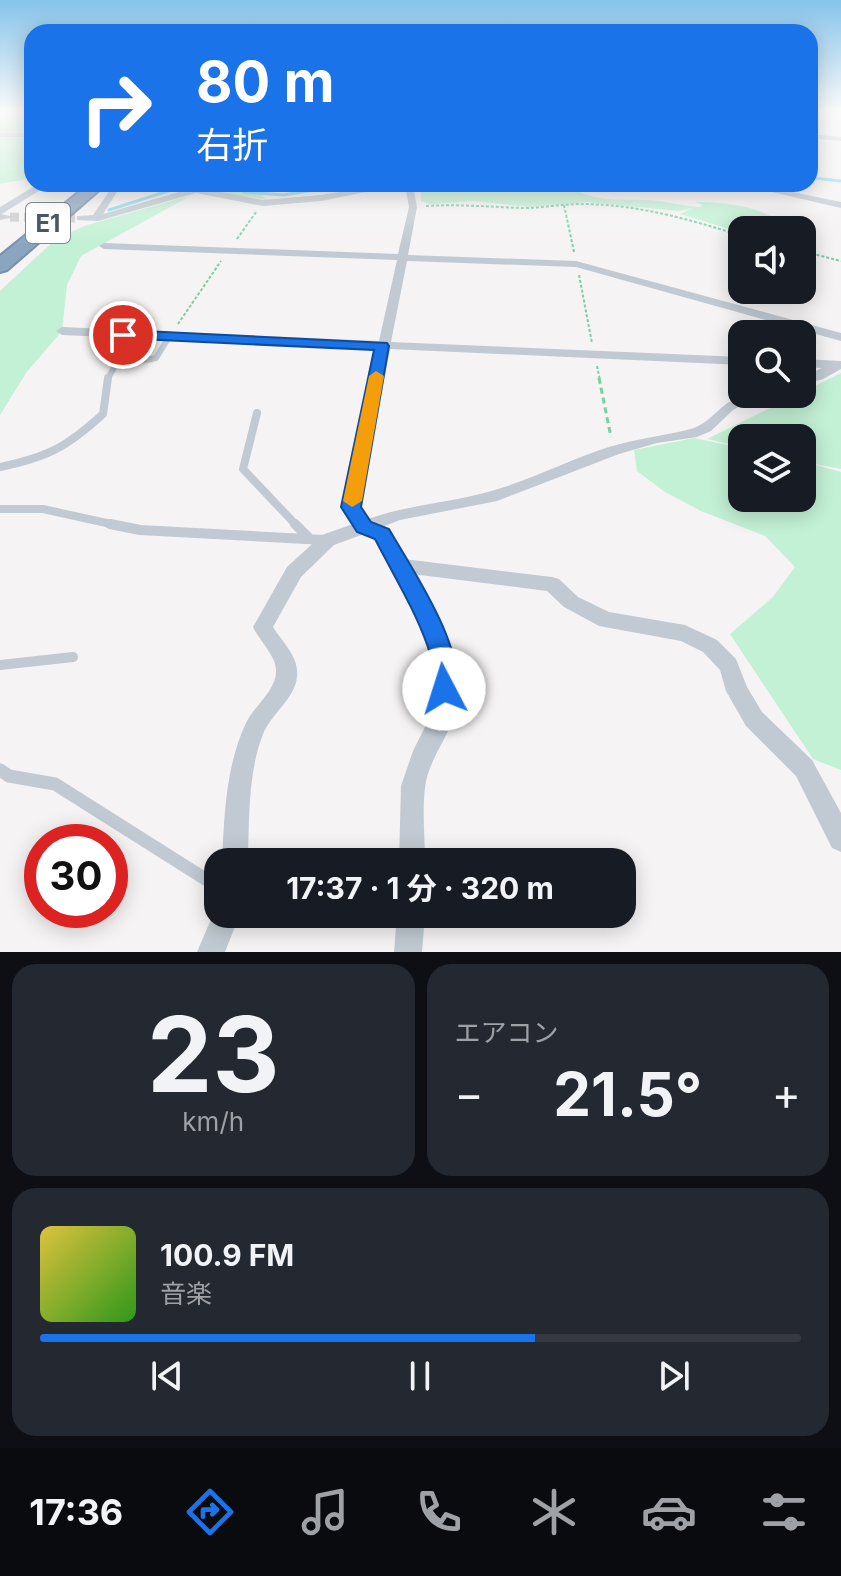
<!DOCTYPE html>
<html lang="ja">
<meta charset="utf-8">
<style>
:root{--surface:#171b24;--page:#242831;--text:#f1f3f6;--muted:#9ea1a6;--line:#363941;--accent:#1a73e8}
body{margin:0;font-family:Inter,"Noto Sans JP",sans-serif;background:var(--page);color:var(--text);height:100vh;display:flex;flex-direction:column;font-size:30px;white-space:nowrap}
*{box-sizing:border-box;margin:0}
p{font-size:26px;color:var(--muted)}
.icon{flex:none;width:44px;height:44px;fill:none;stroke:currentColor;stroke-width:2;stroke-linecap:round;stroke-linejoin:round}
.map{position:relative;height:952px;overflow:hidden}
.drawer{display:flex;flex-direction:column;gap:12px;padding:12px;background:#0d0f14;flex:1}
.drawer>*{flex:none}
.top-card{position:absolute;left:24px;top:24px;width:794px;height:168px;border-radius:24px;box-shadow:0 4px 20px #0003;background:#1a73e8;color:#fff;overflow:hidden}
.controls{position:absolute;left:728px;top:216px;display:grid;gap:16px}
.controls a{display:grid;place-items:center;width:88px;height:88px;border-radius:16px;background:var(--surface);box-shadow:0 4px 20px #0003;font-size:40px}
.speed{position:absolute;left:24px;top:824px;display:flex;gap:16px;font-size:40px;font-weight:700;text-align:center}
.speed>*{display:grid;place-content:center;width:104px;height:104px;border-radius:50%;background:var(--surface);box-shadow:0 4px 20px #0003;line-height:1}
.speed .limit{border:12px solid #d22;background:#fff;color:#111}
.pin{position:absolute;display:grid;place-items:center;width:68px;height:68px;color:#fff;margin:-34px;border:4px solid #fff;border-radius:50%;box-shadow:0 2px 8px #0007}
.me{position:absolute;width:88px;margin:-44px;rotate:355deg;stroke-linejoin:round;filter:drop-shadow(0 0 6px #0008)}
.turn{display:flex;align-items:center;gap:28px;height:168px;padding:0 40px;font-size:36px}
.turn .icon{width:104px;height:104px;stroke-width:2.5}
.turn b{display:block;font-size:56px;line-height:68px}
.big{font-size:60px;font-weight:700;line-height:1.1}
.drawer .card{flex:1;display:flex;flex-direction:column;justify-content:center;gap:12px;min-width:0;padding:0 28px;border-radius:24px;background:var(--page)}
.drawer .dial{align-items:center;gap:0}
.dial b{font-size:104px;line-height:1}
.song{display:flex;align-items:center;gap:24px}
.cover{width:96px;height:96px;border-radius:12px;background:linear-gradient(135deg,hsl(50 70% 55%),hsl(110 70% 35%))}
.played{height:8px;border-radius:4px;background:linear-gradient(90deg,var(--accent) 65%,var(--line) 65%)}
.keys{display:flex;justify-content:space-around;direction:ltr}
.heat{display:flex;justify-content:space-between;align-items:center;font-size:44px;direction:ltr}
.drawer .tiles{flex:1;display:grid;gap:12px;grid-template-columns:1fr 1fr}
.card:last-child{grid-column:span 2}
.trip{position:absolute;left:204px;top:848px;width:432px;height:80px;border-radius:24px;background:var(--surface);box-shadow:0 4px 20px #0003;font-weight:700;line-height:80px;text-align:center}
.tabs{display:flex;height:128px;justify-content:space-around;align-items:center;background:#090b0e;color:var(--muted)}
.tabs .icon{width:56px;height:56px}
.tabs .active{color:var(--accent)}
.tabs b{font-size:36px;color:var(--text)}
.map>svg:first-child{display:block}
.green{fill:#c3f1d5}
.lines{fill:none;stroke-linecap:round;stroke-linejoin:round}
.stream-far1{stroke:#90daee;stroke-width:2}
.stream{stroke:#90daee;stroke-width:3}
.minor-tunnel{stroke:#caccce;stroke-width:9;stroke-dasharray:9 5;stroke-linecap:butt}
.motorway-casing{stroke:#7690ad;stroke-width:4}
.path-far1{stroke:#7ad0a6;stroke-width:2;stroke-dasharray:3 2;stroke-linecap:butt}
.path{stroke:#7ad0a6;stroke-width:3;stroke-dasharray:6 4;stroke-linecap:butt}
.service-far3{stroke:#c1cad2;stroke-width:6}
.service-far2{stroke:#c1cad2;stroke-width:8}
.service-far1{stroke:#c1cad2;stroke-width:10}
.service{stroke:#c1cad2;stroke-width:13}
.minor{fill:#c1cad2;fill-rule:evenodd}
.tertiary{fill:#c1cad2;fill-rule:evenodd}
.motorway{fill:#8ba5c1;fill-rule:evenodd}
.route{fill:#1a73e8;stroke:#114b97;stroke-width:2}
.slow{fill:#f59e0b}
.labels{text-anchor:middle;dominant-baseline:central;stroke-width:6;stroke-linejoin:round;paint-order:stroke}
.shield{fill:#fff;stroke:#808990;stroke-width:2}
.shield-label{font-size:24px;font-weight:bold;fill:#4a5661}
</style>
<div class="map">
<svg width="841" height="952" viewBox="0 0 841 952">
<rect width="100%" height="100%" fill="#f5f3f3"/>
<path class="green" d="M0,111H32V178L0,184Z
M159,184H259L252,189L268,200Z
M566,184C591,202 614,199 644,200C662,200 681,206 700,207L703,205L695,202C729,202 766,207 792,230H742V233L680,214L693,208L678,211L587,202L530,207L474,201L430,204L421,201V192L516,191Z
M192,195L81,256L67,285L62,331L26,373L0,415V291L57,238L87,225Z
M841,373V469L805,462L841,472V770L813,759L730,634L773,597L795,567L765,536L701,511L665,492L637,471L634,450L694,438L742,448V498H802V438H742V447L707,439Z"/>
<g class="lines">
<path class="stream-far1" d="M810,178L834,180"/>
<path class="stream" d="M813,178L841,181
M244,184V192L284,195L350,184
M371,184L446,185
M480,185L502,184
M109,210L190,184"/>
<path class="minor-tunnel" d="M10,217L80,218"/>
<g class="motorway-casing">
<path id="motorway" d="M89,184H106L7,270L0,272V256Z"/>
</g>
<path class="path-far1" d="M564,205L574,252
M426,206C460,204 491,207 524,208C543,208 561,204 580,204C636,204 689,219 742,236
M237,239L256,212
M802,251L841,261
M579,275L592,343
M178,324L221,261
M597,366L600,380"/>
<path class="path" d="M599,378L611,437"/>
<path class="service-far3" d="M107,380L115,366L156,358L169,337"/>
<path class="service-far2" d="M257,413L243,469L297,526
M0,467C48,457 67,447 103,414L108,378
M0,509H43L120,526"/>
<path class="service-far1" d="M110,524L140,530L325,540
M295,524L309,538
M0,665L73,657"/>
<path class="service" d="M0,770L9,776L55,784L218,887"/>
<path class="minor" d="M0,133H32V137H0Z
M810,134L841,137V141L810,138Z
M114,184H122L103,214L196,187L263,200L321,195L376,186L556,184L552,186L478,192L414,191L417,207L408,255L576,261L841,333V341L576,267L407,261L391,342L742,357V365L390,349L359,507L368,519C407,505 448,503 488,492C529,481 568,460 609,447C636,439 661,436 687,430C719,423 717,394 762,394L733,410L711,431L697,437L657,443L619,454L497,501L400,520L382,527L388,530L404,559L552,577L559,579L578,597L609,612L685,625L717,640L736,659L747,687L762,712L812,760L841,813V852L832,848L796,776L746,726L726,691L720,670L703,652L681,641L599,626L564,607L547,591L412,574C434,613 466,666 455,713C448,739 428,760 425,788C422,812 425,838 425,862H399L401,786L413,751L433,711L434,666L414,613L375,538L364,534L334,545L301,577L273,627C281,640 296,654 297,670C300,695 272,712 263,734C248,772 249,821 248,862H222C224,816 226,765 246,723C254,706 277,690 276,670C276,656 259,640 253,627L287,567L322,535L353,524L343,507L377,349L62,335L56,331L62,327L379,341L397,260L104,249L99,246L104,243L398,254L409,207L406,191L376,190L321,201L263,206L196,193L98,221L77,220V216L93,215Z
M737,184H753L841,202V208Z
M0,214L15,217L0,220Z
M802,359L841,361V369L823,379L802,385V377L822,368L802,367Z
M218,903V914H240L225,952H197Z
M397,914H425L422,952H394Z"/>
<path class="tertiary" d="M38,184H50L0,215V207Z"/>
<use href="#motorway" class="motorway"/>
</g>
<linearGradient id="sky" x2="0" y2="1"><stop stop-color="#85c3ea"/><stop offset="0.45" stop-color="#fafafa"/><stop offset="1" stop-color="#fafafa" stop-opacity="0"/></linearGradient>
<rect width="841" height="245" fill="url(#sky)"/>
<path class="route" d="M123,330L387,343L389,346L361,507L371,522L389,529C410,566 472,656 453,697L444,700L436,697C429,682 434,664 428,647C415,610 393,574 375,539L357,532L341,507L374,350L118,338L116,335Z"/>
<path class="slow" d="M376,371L384,376L362,501L352,507L343,501L369,376Z"/>
<g class="labels">
<rect class="shield" x="26" y="203" width="44" height="40" rx="6"/>
<g class="shield-label">
<text x="48" y="223">E1</text>
</g>
</g>
</svg>
<div class="controls">
<a><svg class="icon" aria-label="sound" viewBox="0 0 24 24"><path d="M4 9h4l5-4v14l-5-4H4zM17 9q2 3 0 6"/></svg></a>
<a><svg class="icon" aria-label="search" viewBox="0 0 24 24"><circle cx="10" cy="10" r="6"/><path d="M15 15l6 6"/></svg></a>
<a><svg class="icon" aria-label="layers" viewBox="0 0 24 24"><path d="M12 4l9 5-9 5-9-5zM3 14l9 5 9-5"/></svg></a>
</div>
<div class="speed"><div class="limit">30</div></div>
<div class="pin" style="left:123px;top:335px;background:#d93025"><svg class="icon" aria-label="arrive" viewBox="0 0 24 24"><path d="M6 21V4h12l-3 4 3 4H6"/></svg></div>
<svg class="me" style="left:444px;top:689px" viewBox="-20 -20 40 40"><circle r="19" fill="#fff"/><path d="M0-13L10 11 0 6-10 11z" fill="#1a73e8"/></svg>
<div class="trip">17:37 · 1 分 · 320 m</div>
<div class="top-card">
<div class="turn"><svg class="icon" aria-label="right" viewBox="0 0 24 24"><path d="M7 20v-9h11M14 6l5 5-5 5"/></svg><div><b>80 m</b>右折</div></div>
</div>
</div>
<section class="drawer">
<div class="tiles">
<div class="card dial"><b>23</b><p>km/h</p></div>
<div class="card"><p>エアコン</p>
<div class="heat"><a>−</a><b class="big">21.5°</b><a>+</a></div>
</div>
<div class="card">
<div class="song"><i class="cover"></i><div><b>100.9 FM</b><p>音楽</p></div></div>
<div class="played"></div>
<div class="keys"><svg class="icon" aria-label="previous" viewBox="0 0 24 24"><path d="M18 5L8 12l10 7zM5 5v14"/></svg><svg class="icon" aria-label="pause" viewBox="0 0 24 24"><path d="M8 5v14M16 5v14"/></svg><svg class="icon" aria-label="next" viewBox="0 0 24 24"><path d="M6 5l10 7-10 7zM19 5v14"/></svg></div>
</div>
</div>
</section>
<nav class="tabs">
<b>17:36</b>
<svg class="icon active" aria-label="directions" viewBox="0 0 24 24"><path d="M12 3l9 9-9 9-9-9zM9 14v-3h6M13 9l2 2-2 2"/></svg>
<svg class="icon" aria-label="music" viewBox="0 0 24 24"><path d="M9 18V5l10-2v13"/><circle cx="6" cy="18" r="3"/><circle cx="16" cy="16" r="3"/></svg>
<svg class="icon" aria-label="phone" viewBox="0 0 24 24"><path d="M5 4h4l2 5-3 2q2 4 5 5l2-3 5 2v4C11 20 4 13 5 4z"/></svg>
<svg class="icon" aria-label="climate" viewBox="0 0 24 24"><path d="M12 3v18M4 7l16 10M4 17L20 7"/></svg>
<svg class="icon" aria-label="car" viewBox="0 0 24 24"><path d="M5 17H2v-5l4-1 3-4h7l3 4 3 1v5h-3M9 17h6M6 11h13"/><circle cx="7" cy="17" r="2"/><circle cx="17" cy="17" r="2"/></svg>
<svg class="icon" aria-label="filters" viewBox="0 0 24 24"><path d="M4 7h16M4 17h16"/><circle cx="9" cy="7" r="2"/><circle cx="15" cy="17" r="2"/></svg>
</nav>
